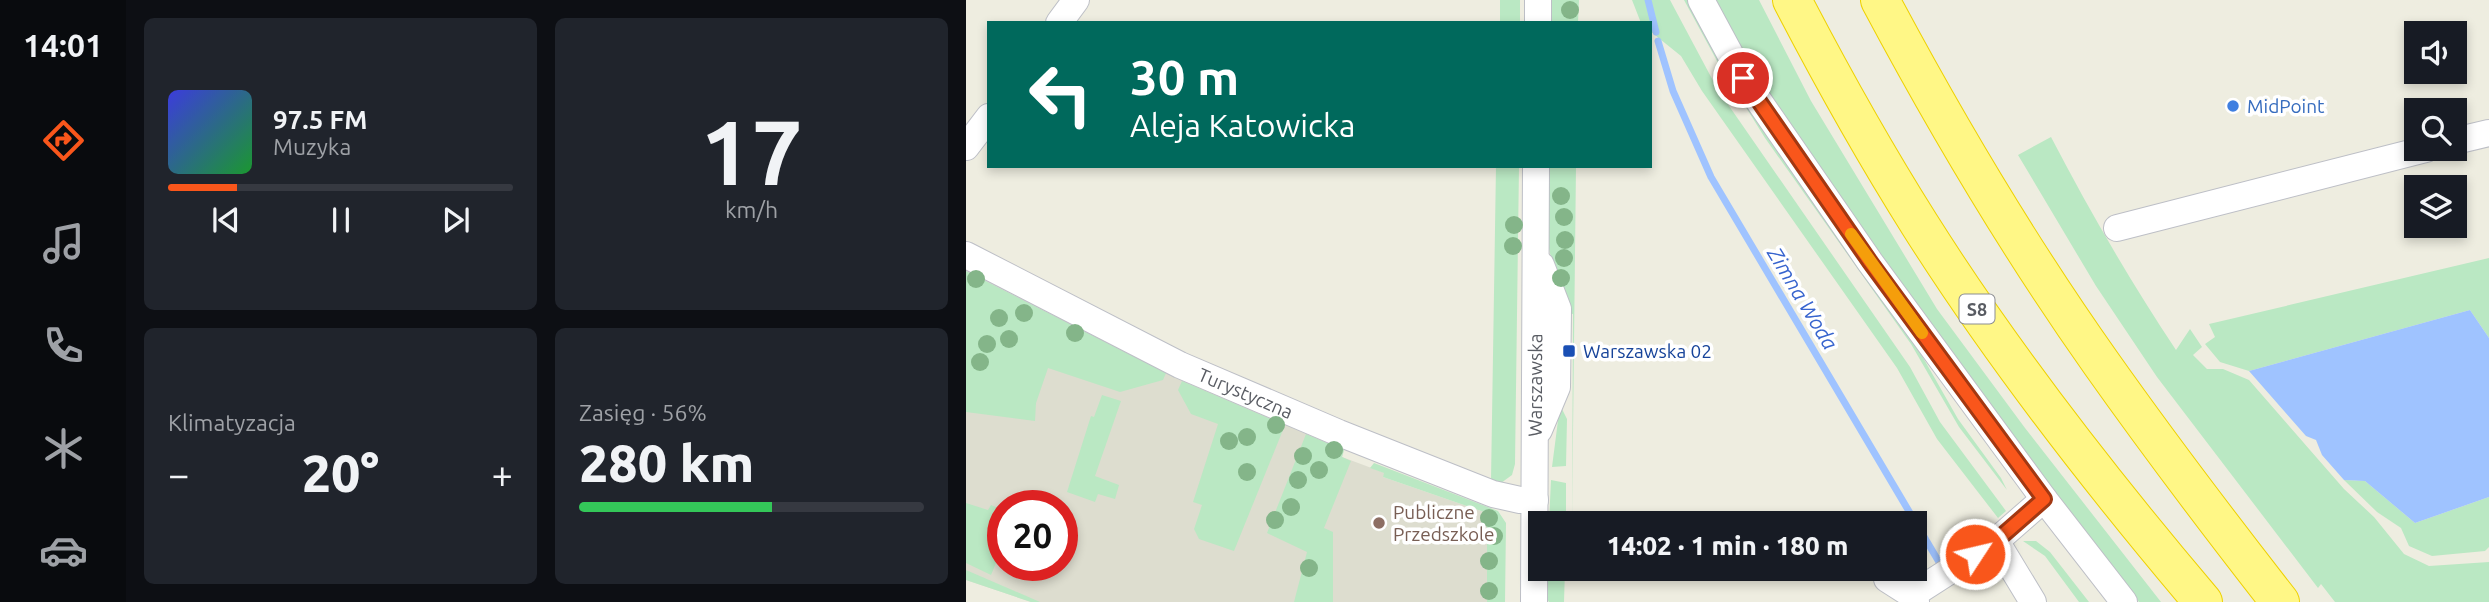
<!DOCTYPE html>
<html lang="pl">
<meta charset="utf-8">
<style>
:root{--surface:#171b24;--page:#20242c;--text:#f1f3f6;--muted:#9ea1a6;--line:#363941;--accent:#f9561b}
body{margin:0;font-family:Ubuntu,sans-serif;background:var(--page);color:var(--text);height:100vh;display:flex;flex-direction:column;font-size:26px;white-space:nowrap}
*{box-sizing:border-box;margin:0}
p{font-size:23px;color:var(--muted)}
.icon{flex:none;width:38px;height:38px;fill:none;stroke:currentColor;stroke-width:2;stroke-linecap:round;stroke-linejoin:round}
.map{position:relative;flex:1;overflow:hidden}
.details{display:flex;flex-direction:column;gap:18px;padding:18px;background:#0d0f14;width:840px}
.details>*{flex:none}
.top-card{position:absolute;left:21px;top:21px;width:665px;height:147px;border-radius:0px;box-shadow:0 4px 10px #0003;background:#00695c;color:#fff;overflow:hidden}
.tools{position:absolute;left:1438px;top:21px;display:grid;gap:14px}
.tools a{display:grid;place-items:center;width:63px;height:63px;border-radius:0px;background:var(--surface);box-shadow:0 4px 10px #0003;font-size:35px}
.speed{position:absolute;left:21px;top:490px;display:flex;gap:14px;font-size:35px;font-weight:700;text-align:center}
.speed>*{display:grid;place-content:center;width:91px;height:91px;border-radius:50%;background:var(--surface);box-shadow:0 4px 10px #0003;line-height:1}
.speed .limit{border:10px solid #d22;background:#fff;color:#111}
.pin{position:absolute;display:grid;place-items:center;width:60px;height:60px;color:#fff;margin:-30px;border:4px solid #fff;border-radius:50%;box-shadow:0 2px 7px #0007}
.me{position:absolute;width:77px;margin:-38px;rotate:55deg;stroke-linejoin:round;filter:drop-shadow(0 0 5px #0008)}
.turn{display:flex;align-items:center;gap:24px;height:147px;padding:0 28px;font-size:32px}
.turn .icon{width:91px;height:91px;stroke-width:2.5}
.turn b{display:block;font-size:49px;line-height:60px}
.big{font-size:52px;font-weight:800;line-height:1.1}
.details .widget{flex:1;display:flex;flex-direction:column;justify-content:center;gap:10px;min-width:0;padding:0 24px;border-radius:10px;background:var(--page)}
.details .dial{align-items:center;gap:0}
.dial b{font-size:91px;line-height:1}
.song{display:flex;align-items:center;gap:21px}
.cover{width:84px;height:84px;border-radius:10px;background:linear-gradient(135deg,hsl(240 70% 55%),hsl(130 70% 35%))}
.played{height:7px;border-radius:4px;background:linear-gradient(90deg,var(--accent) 20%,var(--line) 20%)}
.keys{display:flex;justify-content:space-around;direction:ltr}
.heat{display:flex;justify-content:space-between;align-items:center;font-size:38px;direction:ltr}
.charge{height:10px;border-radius:5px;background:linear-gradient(90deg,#34c759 56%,var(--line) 0)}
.details .tiles{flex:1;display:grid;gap:18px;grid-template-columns:repeat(2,1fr)}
.trip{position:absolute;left:562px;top:511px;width:399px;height:70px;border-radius:0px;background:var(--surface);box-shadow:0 4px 10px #0003;font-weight:800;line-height:70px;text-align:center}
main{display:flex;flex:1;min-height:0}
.tab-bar{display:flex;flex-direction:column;width:126px;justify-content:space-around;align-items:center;background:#090b0e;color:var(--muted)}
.tab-bar .icon{width:49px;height:49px}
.tab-bar .current{color:var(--accent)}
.tab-bar b{font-size:32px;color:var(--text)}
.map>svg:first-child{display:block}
.education{fill:#ddddcf;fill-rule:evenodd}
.green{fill:#bae8c3}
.water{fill:#9fc3ff}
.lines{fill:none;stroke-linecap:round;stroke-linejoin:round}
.stream{stroke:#9fc3ff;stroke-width:7}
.minor-casing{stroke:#bdbfc6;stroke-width:28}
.highway-casing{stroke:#eed100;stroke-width:40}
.minor{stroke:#fff;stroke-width:26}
.highway{stroke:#fff786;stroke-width:38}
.tree{fill:#84b589}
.route-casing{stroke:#a23812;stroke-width:18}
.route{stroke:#f9561b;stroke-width:12}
.slow{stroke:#f59e0b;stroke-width:12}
.shop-dot{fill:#3f7fe0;stroke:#fff;stroke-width:2.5}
.transit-dot{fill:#1a4fb4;stroke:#fff;stroke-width:2.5}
.education-dot{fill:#8d6e63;stroke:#fff;stroke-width:2.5}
.labels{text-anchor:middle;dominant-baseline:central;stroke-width:7;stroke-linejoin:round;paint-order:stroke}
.shield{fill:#fff;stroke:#8b8d92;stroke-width:2}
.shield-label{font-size:18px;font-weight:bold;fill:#595c63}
.shop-label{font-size:19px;fill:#366cbe;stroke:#fff;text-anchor:start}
.transit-label{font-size:19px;fill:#164399;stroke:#fff;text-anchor:start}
.street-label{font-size:19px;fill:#595c63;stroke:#fff}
.education-label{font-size:19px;fill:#785e54;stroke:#fff;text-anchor:start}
.water-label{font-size:21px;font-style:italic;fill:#3764ce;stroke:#fff}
</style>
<main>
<nav class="tab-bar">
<b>14:01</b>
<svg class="icon current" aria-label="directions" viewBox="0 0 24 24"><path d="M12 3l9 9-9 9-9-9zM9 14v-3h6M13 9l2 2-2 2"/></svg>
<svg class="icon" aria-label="music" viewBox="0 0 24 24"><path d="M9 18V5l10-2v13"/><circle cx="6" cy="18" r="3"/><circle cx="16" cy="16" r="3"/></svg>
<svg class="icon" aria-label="phone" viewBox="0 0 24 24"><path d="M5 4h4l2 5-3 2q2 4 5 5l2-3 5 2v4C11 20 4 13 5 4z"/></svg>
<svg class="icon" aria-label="climate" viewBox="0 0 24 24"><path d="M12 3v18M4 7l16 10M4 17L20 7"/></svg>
<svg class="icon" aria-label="car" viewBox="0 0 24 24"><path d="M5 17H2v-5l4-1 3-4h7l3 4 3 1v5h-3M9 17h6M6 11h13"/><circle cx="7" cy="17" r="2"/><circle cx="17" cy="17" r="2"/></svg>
</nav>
<section class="details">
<div class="tiles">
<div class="widget">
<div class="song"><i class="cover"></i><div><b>97.5 FM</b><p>Muzyka</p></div></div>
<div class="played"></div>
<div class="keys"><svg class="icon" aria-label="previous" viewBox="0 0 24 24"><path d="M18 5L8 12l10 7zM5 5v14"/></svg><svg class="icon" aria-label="pause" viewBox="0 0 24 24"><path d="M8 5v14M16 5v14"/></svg><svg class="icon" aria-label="next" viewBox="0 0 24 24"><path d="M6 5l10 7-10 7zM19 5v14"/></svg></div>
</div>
<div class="widget dial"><b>17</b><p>km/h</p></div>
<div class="widget"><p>Klimatyzacja</p>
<div class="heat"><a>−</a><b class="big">20°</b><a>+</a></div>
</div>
<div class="widget"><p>Zasięg · 56%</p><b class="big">280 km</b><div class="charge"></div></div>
</div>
</section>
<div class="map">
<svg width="1523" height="602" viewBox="0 0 1523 602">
<rect width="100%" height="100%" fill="#eeede0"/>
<path class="education" d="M0,271L208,377L378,450L376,457L419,473L417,477L521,513V602H65L0,580ZM37,506H96V565H37Z"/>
<path class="green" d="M534,0H554V23H534Z
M582,0H613L612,23H582Z
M666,0H704L752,90L944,367L974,422L1040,511L1032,518L971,439L931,368L736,91L715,56L684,31V23H675Z
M718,0H722L951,347L992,419L1035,478L1041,490L993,427L945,344L799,138L751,61Z
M747,0H793L845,101L971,309L1059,428L1195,602H1173L1054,451L838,148L774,50Z
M1085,137C1123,210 1164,281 1210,350L1224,329L1236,347L1227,355L1241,369H1257L1283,380L1378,489L1408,517L1438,554L1463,566L1523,562V602H1369L1355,584L1352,588L1191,377L1130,286L1052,155Z
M530,166H553L549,464L546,475L535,483L525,481Z
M584,166H610L606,523L607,314L597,313L579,230L582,169Z
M1523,258V338L1504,310L1283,371L1254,362L1239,344L1249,337L1243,324Z
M0,271L200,373L197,380L154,392L82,368L70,403L69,421L0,412Z
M216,381L319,425L268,551L233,539L228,529L236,505L227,502L252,424L225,414L212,390Z
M136,395L155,401L129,476L153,485L149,499L132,494L129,502L101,492L125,416L128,417Z
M594,405L601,419L600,466L586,467Z
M340,434L378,450L376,457L385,461L358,528L367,532V602H328L341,552L301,533Z
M408,463L532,511L540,523L539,602H521V513L417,477L418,473L404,468Z
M585,480L600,483V523H583Z
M1378,480L1399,481L1449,523L1523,497V547L1519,551L1466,556L1443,546L1435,528L1411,512Z
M0,503L22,510L25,505L37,510V546L25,575L0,563Z
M1057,541H1070L1084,552L1123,602H1113L1079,556Z
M582,569H599L598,602H583L581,599Z
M0,570L74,602H65L0,580Z"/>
<path class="water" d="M1504,310L1523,338V497L1449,523L1399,481L1378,480L1356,455L1350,440L1340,436L1283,371Z"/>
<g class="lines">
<path class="stream" d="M682,0L690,32
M692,41L707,91L745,177L973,562"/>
<g class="minor-casing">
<g id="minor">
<path d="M735,0L777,78L904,262L1078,499L1158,602"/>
<path d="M93,23L110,0"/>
<path d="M572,23V0"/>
<path d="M1489,141L1523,133"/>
<path d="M0,147L23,117"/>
<path d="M1151,228L1460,149"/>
<path id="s1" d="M0,255L214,365L373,433L527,494L554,500H569"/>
<path d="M573,430L591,387L592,309L575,265"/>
<path d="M1030,541L1067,602"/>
<path d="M921,579L946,595L950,602"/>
<path d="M946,595L1030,541L1078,499"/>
<path id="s2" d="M568,602L570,166"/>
</g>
</g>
<g class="highway-casing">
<path id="highway" d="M826,0C866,77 908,152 954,225C1038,358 1136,483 1237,602
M914,0C979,122 1055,250 1135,363C1193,445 1253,524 1314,602"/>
</g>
<use href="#minor" class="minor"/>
<use href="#highway" class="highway"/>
</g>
<g class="tree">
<circle cx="604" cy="10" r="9"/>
<circle cx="595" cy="196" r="9"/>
<circle cx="598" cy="217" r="9"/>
<circle cx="548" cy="225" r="9"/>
<circle cx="599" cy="240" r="9"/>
<circle cx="547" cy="246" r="9"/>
<circle cx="598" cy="258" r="9"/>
<circle cx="595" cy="278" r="9"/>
<circle cx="10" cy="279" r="9"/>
<circle cx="58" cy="313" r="9"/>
<circle cx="33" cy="318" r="9"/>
<circle cx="109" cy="333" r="9"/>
<circle cx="43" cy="339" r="9"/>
<circle cx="21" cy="344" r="9"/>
<circle cx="14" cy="362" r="9"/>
<circle cx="310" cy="425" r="9"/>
<circle cx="281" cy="437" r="9"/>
<circle cx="263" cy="441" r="9"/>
<circle cx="368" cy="450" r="9"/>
<circle cx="337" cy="456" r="9"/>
<circle cx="353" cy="470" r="9"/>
<circle cx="281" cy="472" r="9"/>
<circle cx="332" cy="480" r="9"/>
<circle cx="325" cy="507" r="9"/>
<circle cx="523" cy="518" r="9"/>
<circle cx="309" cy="520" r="9"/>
<circle cx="528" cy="536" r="9"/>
<circle cx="523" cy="561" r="9"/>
<circle cx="343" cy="568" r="9"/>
<circle cx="523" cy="591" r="9"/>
</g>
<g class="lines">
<g class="route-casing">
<path id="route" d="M777,78L904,262L1078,499L1030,541L1009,554"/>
</g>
<use href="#route" class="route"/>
<path class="slow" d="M885,234L956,333"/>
</g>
<circle class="shop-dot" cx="1267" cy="106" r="7"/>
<rect class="transit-dot" x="596" y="344" width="14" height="14" rx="3.5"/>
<circle class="education-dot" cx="413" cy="523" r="7"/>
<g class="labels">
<rect class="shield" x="993.5" y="294.5" width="35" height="29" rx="5"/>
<g class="shield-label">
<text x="1011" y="309">S8</text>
</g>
<g class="shop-label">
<text x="1281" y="106">MidPoint</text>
</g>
<g class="transit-label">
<text x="617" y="351">Warszawska 02</text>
</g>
<g class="street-label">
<text stroke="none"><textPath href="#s2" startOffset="217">Warszawska</textPath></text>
<text stroke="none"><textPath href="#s1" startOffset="312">Turystyczna</textPath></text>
</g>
<g class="education-label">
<text x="427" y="512">Publiczne<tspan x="427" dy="22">Przedszkole</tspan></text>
</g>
<g class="water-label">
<text transform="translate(837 298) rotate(59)">Zimna Woda</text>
</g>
</g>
</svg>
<div class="tools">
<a><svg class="icon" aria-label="sound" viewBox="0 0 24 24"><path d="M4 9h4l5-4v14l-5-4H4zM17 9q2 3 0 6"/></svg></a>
<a><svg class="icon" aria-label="search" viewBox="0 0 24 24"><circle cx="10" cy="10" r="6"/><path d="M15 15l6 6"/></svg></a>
<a><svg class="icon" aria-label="layers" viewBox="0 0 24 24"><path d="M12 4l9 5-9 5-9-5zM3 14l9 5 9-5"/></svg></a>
</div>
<div class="speed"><div class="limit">20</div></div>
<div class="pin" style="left:777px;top:78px;background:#d93025"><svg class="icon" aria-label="arrive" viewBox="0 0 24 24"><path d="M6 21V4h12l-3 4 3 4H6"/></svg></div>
<svg class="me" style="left:1009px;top:554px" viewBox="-20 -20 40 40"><circle r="17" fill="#f9561b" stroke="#fff" stroke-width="3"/><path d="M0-11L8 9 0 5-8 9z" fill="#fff"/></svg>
<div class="trip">14:02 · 1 min · 180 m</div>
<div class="top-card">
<div class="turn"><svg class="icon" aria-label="left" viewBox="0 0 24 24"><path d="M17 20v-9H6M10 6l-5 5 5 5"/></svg><div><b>30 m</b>Aleja Katowicka</div></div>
</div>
</div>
</main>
